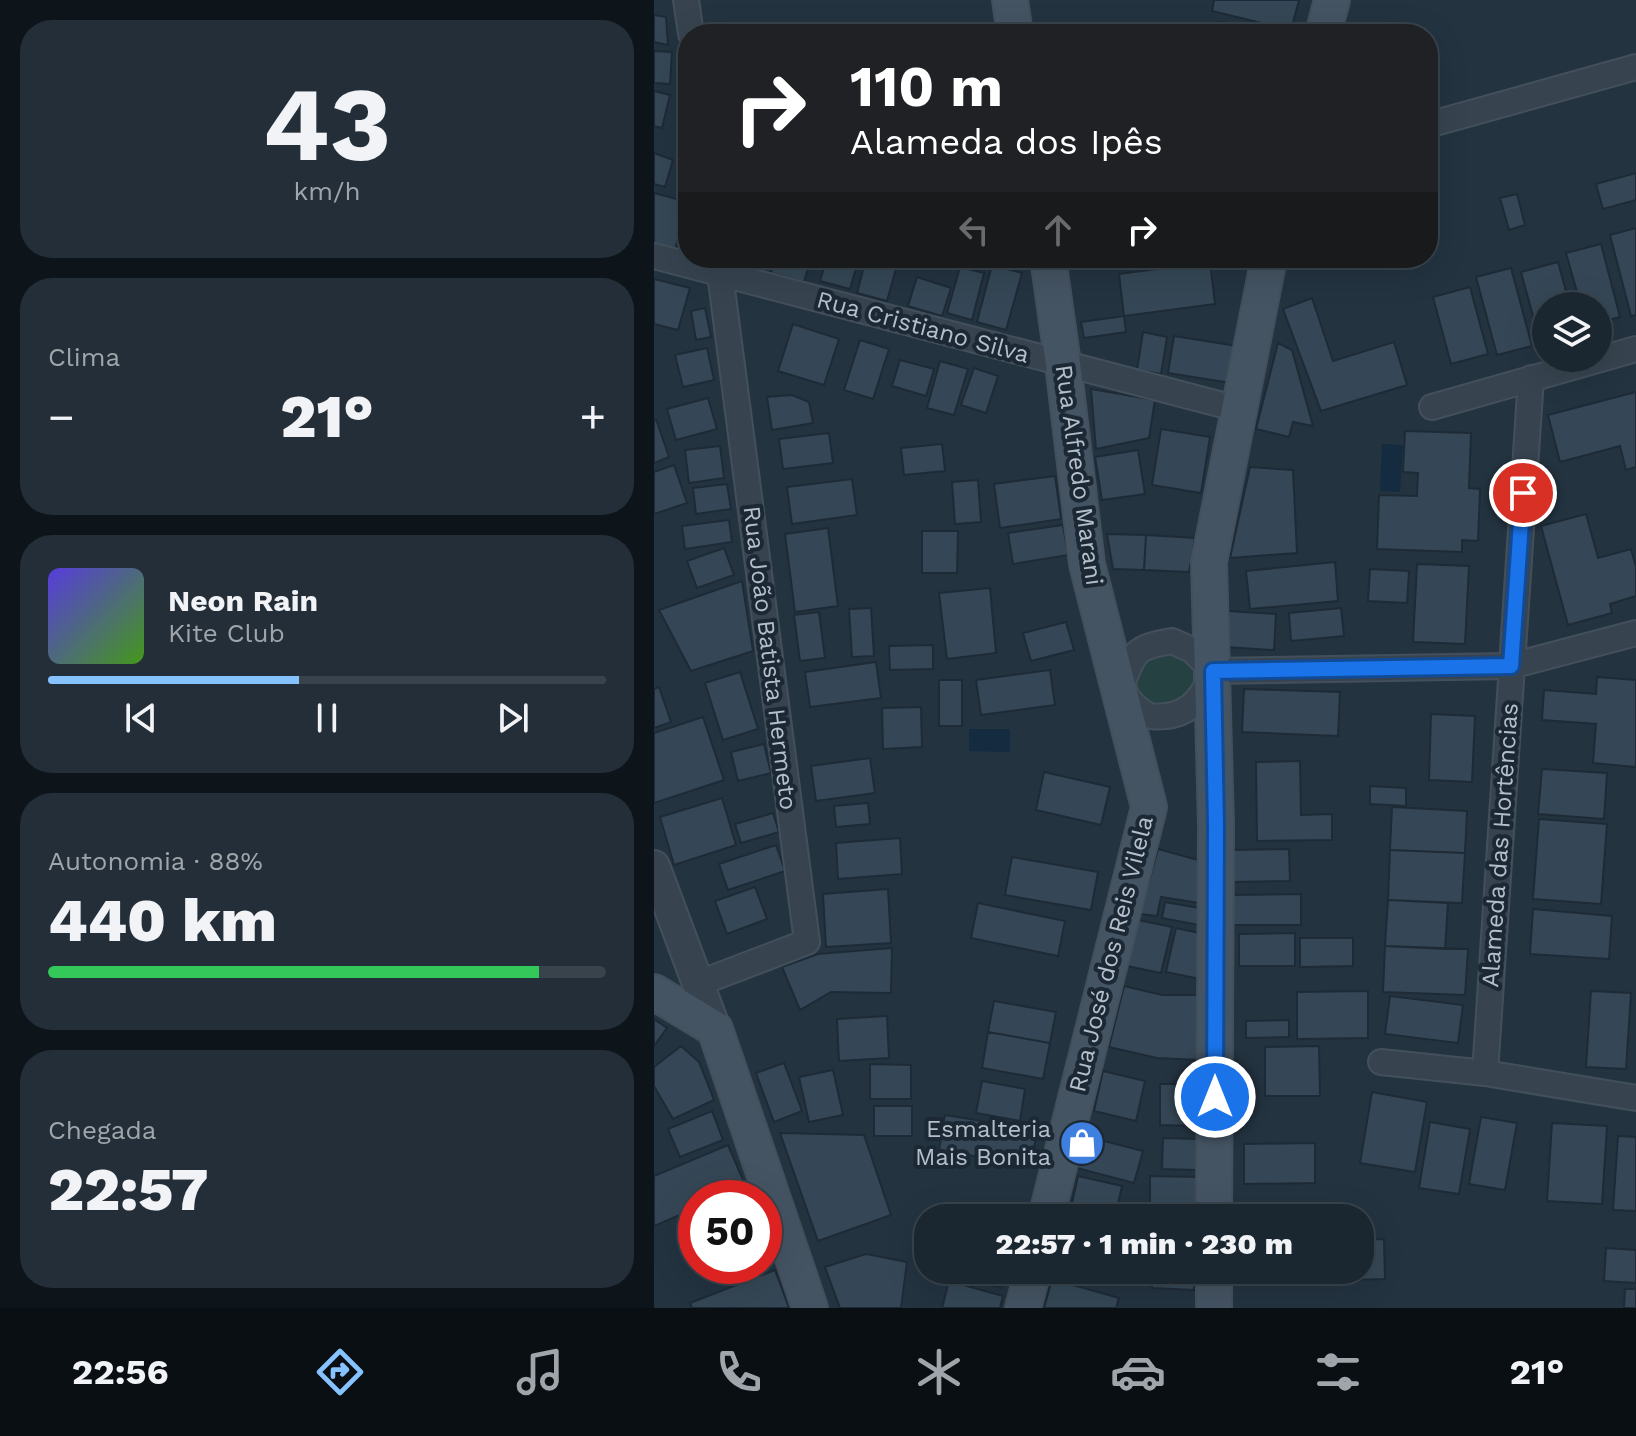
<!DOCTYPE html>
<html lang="pt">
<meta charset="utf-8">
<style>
:root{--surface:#1a2630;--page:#232e38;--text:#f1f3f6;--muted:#9fa5ab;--line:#38434c;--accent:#85c2fe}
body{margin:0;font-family:"Work Sans",sans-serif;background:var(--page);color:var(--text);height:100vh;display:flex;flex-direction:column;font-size:30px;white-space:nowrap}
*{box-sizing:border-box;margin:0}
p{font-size:26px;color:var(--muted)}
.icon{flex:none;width:44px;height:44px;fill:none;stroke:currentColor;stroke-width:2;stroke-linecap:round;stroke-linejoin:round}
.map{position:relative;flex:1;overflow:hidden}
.side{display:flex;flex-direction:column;gap:20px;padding:20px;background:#0e151a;width:654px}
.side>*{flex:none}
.banner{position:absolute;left:24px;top:24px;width:760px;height:244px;border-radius:32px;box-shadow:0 8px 32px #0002,0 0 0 2px var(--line);background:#202124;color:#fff;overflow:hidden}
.tools{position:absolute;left:878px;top:292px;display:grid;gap:16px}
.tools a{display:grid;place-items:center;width:80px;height:80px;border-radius:50%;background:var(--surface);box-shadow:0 8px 32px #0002,0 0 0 2px var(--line);font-size:40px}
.speed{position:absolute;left:24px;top:1180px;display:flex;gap:16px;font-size:40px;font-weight:700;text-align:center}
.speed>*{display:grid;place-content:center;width:104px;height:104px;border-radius:50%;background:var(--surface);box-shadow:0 8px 32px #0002,0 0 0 2px var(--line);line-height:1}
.speed .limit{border:12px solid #d22;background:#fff;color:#111}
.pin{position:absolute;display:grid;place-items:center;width:68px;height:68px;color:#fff;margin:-34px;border:4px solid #fff;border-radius:50%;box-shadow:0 2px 8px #0007}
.me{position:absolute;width:88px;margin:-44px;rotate:0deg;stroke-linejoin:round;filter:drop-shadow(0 0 6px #0008)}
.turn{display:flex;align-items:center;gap:28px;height:168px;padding:0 40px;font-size:36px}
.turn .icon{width:104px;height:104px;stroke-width:2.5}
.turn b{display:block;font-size:56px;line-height:68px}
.lanes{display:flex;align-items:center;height:76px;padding:0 40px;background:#0003;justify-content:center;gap:40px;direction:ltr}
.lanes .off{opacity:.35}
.big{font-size:60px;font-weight:800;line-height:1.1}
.side .card{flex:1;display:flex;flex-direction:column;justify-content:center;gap:12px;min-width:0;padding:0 28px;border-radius:32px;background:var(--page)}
.side .dial{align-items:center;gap:0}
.dial b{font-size:104px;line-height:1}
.song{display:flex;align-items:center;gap:24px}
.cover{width:96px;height:96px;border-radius:12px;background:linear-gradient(135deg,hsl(250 70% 55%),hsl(100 70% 35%))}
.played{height:8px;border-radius:4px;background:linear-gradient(90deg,var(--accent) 45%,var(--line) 45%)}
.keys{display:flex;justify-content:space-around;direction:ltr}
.heat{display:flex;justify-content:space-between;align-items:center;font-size:44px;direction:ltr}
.charge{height:12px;border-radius:6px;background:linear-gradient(90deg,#34c759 88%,var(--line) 0)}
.trip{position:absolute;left:260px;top:1204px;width:460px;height:80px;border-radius:32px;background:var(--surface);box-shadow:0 8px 32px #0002,0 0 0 2px var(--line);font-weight:800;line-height:80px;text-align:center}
.tab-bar{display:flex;height:128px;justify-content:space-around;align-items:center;background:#0a0f13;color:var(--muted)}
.tab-bar .icon{width:56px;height:56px}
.tab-bar .current{color:var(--accent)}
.tab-bar b{font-size:36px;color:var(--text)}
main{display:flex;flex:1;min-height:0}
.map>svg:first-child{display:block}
.green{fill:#254141}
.water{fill:#152b3f}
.building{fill:#354756;stroke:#1e2b37;stroke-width:2}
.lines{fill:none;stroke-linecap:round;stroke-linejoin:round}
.minor-casing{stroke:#43505c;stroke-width:28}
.tertiary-casing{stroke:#43505c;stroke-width:34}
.secondary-casing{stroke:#43505c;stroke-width:38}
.minor{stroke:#374450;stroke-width:24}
.tertiary{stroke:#374450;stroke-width:30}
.secondary{stroke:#455463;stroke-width:34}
.route-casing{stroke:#114b97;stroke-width:20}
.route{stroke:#1a73e8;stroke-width:14}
.labels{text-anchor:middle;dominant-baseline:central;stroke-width:8;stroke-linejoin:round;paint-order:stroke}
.street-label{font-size:24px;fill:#b3bfcb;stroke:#1c2935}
.poi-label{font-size:24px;fill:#b3bfcb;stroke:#1c2935;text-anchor:end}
</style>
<main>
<section class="side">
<div class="card dial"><b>43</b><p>km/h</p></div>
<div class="card"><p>Clima</p>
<div class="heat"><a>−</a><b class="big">21°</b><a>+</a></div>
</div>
<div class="card">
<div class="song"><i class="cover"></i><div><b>Neon Rain</b><p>Kite Club</p></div></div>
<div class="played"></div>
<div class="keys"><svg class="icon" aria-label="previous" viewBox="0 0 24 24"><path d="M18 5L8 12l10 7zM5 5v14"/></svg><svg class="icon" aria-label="pause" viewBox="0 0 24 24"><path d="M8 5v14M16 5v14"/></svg><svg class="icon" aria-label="next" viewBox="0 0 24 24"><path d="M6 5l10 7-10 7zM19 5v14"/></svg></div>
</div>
<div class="card"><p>Autonomia · 88%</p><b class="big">440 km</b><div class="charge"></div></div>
<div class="card"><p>Chegada</p><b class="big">22:57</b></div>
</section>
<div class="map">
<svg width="982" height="1308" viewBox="0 0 982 1308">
<rect width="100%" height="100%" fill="#233340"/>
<path class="green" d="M533,650L549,676L520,708L496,712L479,697L478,679L488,651Z"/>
<path class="water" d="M728,444L749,445L746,492L726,491Z
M315,729H356V752L315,751Z"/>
<path class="building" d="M560,0H645L637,30L558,11Z
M0,15L12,17L14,45L0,42Z
M566,22L627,34H568Z
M0,51L18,52L16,84L0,83Z
M0,91L16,95L8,128L0,126Z
M0,153L19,160L11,187L0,184Z
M982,173V200L949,209L942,184Z
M0,193L34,202L21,250L0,244Z
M863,194L871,225L855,230L846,198Z
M982,228V315L977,316L956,235Z
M947,244L966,317L944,323V306H927L912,253Z
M121,258H157L150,282L117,273Z
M173,258H205L196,289L166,281Z
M212,258H245L233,301L203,293Z
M556,262L561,304L470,316L465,274Z
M904,262L916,306H892V336L885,338L867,272Z
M338,265L368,273L352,330L323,322Z
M306,267L330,273L318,320L293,313Z
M857,268L878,346L843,355L822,277Z
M263,277L297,288L288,316L254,306Z
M0,279L36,288L24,330L0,324Z
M816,287L834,354L797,364L779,297Z
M658,298L679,361L740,342L753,385L667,411L629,309Z
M51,308L57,337L42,340L37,311Z
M470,316L472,332L430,338L427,322Z
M139,324L185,339L170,385L124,371Z
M489,332L513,337L507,374L483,370Z
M520,336L583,346L577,383L514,373Z
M206,340L235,349L219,399L190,390Z
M624,343L638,350L659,426L639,422L635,437L602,429Z
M53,348L60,380L29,387L21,355Z
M246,360L280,369L272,396L238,386Z
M286,361L314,369L300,415L273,408Z
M320,368L344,376L332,413L307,405Z
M437,389L501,400L495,438L442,449Z
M982,392V467L972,470L966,446L906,462L894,415Z
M138,395L155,402L159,423L118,430L113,397Z
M54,398L63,429L22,440L13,409Z
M2,419L15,457L0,463V420Z
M507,429L556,437L547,493L498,485Z
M751,431L817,433L815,488L826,489L824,541L808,540V552L723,549L725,495L763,496L764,473L749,472Z
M175,433L179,463L129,469L125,439Z
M288,444L291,471L250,475L247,448Z
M66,446L70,478L35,483L31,450Z
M484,450L491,494L448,500L441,457Z
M20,465L33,503L0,514V472Z
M596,467L639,470L643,553L576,558Z
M401,476L407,519L346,528L340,484Z
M198,479L203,515L138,524L133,487Z
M324,480L327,522L301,524L298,482Z
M73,484L77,509L42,514L39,488Z
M932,514L944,558L977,549L982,567V596L956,604L958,613L914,625L887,526Z
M75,520L78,542L31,549L28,526Z
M409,525L414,555L359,564L354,533Z
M174,528L184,606L141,612L131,534Z
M268,531H304L303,573H268Z
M453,534L492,535L490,570L459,569Z
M492,535L541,538L535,572L490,570Z
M70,548L80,575L43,588L33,561Z
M681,562L684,601L596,609L592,571Z
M763,564L815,566L811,644L759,642Z
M716,569L755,571L753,603L714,601Z
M88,581L99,651L37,671L5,610Z
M336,588L342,653L293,659L285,593Z
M217,608L220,656L198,657L195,609Z
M687,608L690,636L637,641L635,613Z
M573,611L622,614L620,650L571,647Z
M165,612L171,658L146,661L140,615Z
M412,622L420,650L377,661L369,633Z
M279,645V669L236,670L235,646Z
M222,662L227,698L156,707L151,672Z
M396,670L401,705L327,715L322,680Z
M86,672L104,729L69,740L51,683Z
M943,677L982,680V767L939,763L942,724L888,720L890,690L942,694Z
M285,680H308V726H285Z
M5,687L17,722L0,728V689Z
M590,689L686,692L684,736L588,732Z
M267,707L268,747L229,749L228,708Z
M777,714L821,716L818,782L775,780Z
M49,717L70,780L0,803V733Z
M110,744L117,773L84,781L77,752Z
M216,758L221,793L162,801L157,766Z
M646,761L647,815L678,814V840L603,841L602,762Z
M888,769L953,773L950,819L884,814Z
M390,772L456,787L447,825L382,810Z
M716,786L752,788V806L716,804Z
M68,798L82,845L20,865L6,817Z
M214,803L216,824L182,827L180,806Z
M738,807L813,811L811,853L736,850Z
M119,813L125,832L87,843L81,824Z
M885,819L953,824L947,904L879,899Z
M246,838L248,874L184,879L182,843Z
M122,845L131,871L74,890L65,864Z
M504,849L544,860L545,903L507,897L503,916L486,914Z
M635,849L636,881L578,882V850Z
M736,850L811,853L808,903L734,900Z
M358,857L444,872L437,910L351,895Z
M101,887L113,919L73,934L61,901Z
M234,889L237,943L172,947L169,894Z
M647,894V925H576V895Z
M734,900L794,903L791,949L731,946Z
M511,902L545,908V925L508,918Z
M324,903L411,921L404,956L317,938Z
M879,909L958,916L955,959L876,954Z
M484,920L518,927L507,973L473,966Z
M522,928L545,933L546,979L512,972Z
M641,933V966H585V934Z
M646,938H699V966L646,967Z
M731,946L814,949L811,995L729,992Z
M238,948L237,993L177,992L146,1010L128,967L164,954Z
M470,986L508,995H545L544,1060L503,1058L455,1047Z
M714,991V1038L643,1039V992Z
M937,991L977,993L972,1069L932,1067Z
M736,996L809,1005L804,1043L731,1034Z
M340,1001L402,1012L396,1043L334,1032Z
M233,1016L235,1058L185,1061L183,1019Z
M0,1019L13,1028L0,1046Z
M635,1020V1037L592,1038V1021Z
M334,1032L396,1043L389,1079L328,1068Z
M27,1046L45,1062L60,1100L19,1119L0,1086V1067Z
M665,1046L666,1096H611V1047Z
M130,1063L148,1111L120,1122L102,1073Z
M216,1064L257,1065V1099H216Z
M179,1070L189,1115L155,1122L145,1077Z
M449,1071L491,1081L482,1121L440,1111Z
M328,1081L371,1089L366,1121L322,1113Z
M506,1084H545V1126L506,1125Z
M718,1092L773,1102L761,1172L706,1163Z
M220,1106H258V1136H220Z
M58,1111L69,1140L26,1157L14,1129Z
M291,1115L383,1130L377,1166L285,1150Z
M827,1117L863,1123L851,1190L815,1184Z
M776,1122L816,1129L805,1194L765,1188Z
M898,1123L953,1126L948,1204L893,1201Z
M126,1133L210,1135L237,1215L164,1241Z
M431,1136L489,1151L480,1183L423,1168Z
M964,1136L982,1137V1211L959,1210Z
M509,1138L543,1139V1170L508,1169Z
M661,1143V1183L590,1184V1144Z
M74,1145L92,1187L65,1198H42V1208L0,1226V1176Z
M424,1176L468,1186L462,1213L418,1203Z
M496,1176L543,1177V1205L496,1204Z
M415,1208L462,1218H413Z
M496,1210L545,1211V1218H496Z
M42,1216V1262L41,1263L24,1223Z
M274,1219V1269L262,1266Z
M730,1239L731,1279L694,1280V1270H706V1240Z
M952,1248L982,1250V1283L950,1281Z
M212,1254L253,1262L247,1308H186L171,1267Z
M121,1270L135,1308H38L36,1303Z
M277,1270H353L348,1288Z
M401,1270H446L444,1283L400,1274Z
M499,1270H541L540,1290L498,1288Z
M587,1270H633L634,1284L588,1285Z
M644,1270H680L681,1280L644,1282Z
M398,1279L465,1298L462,1308H390Z
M295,1281L349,1296L346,1308H288Z
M971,1289H982V1308H970Z"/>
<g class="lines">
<g class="minor-casing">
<path id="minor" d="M32,0L37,34
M774,125L982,67
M0,256L584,409
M778,407L982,349
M518,641L538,650L559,671C550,694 539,713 512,716C506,716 500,718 494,715C482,710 475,699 466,689C481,653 477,648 518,641Z
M559,671L857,666L982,633
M43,984L153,942L64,258
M727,1062L831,1073L982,1098
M831,1073L877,378"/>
</g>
<g class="tertiary-casing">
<path id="tertiary" d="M0,866L61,1029"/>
</g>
<g class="secondary-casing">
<path id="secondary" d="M356,0L361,34
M669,34L678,0
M0,992L61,1029L156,1308
M392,1218L495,807L433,564L409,364L394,258
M560,1218L562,825L555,562L615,258
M369,1308L379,1270
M560,1308V1270"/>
</g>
<use href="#minor" class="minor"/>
<use href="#tertiary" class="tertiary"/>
<use href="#secondary" class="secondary"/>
</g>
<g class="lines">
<g class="route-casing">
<path id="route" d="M561,1097L562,825L559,671L857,666L869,493"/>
</g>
<use href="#route" class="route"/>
</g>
<defs>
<g id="shop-disc" transform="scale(2.3)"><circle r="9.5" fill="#3f7fe0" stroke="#1c2935"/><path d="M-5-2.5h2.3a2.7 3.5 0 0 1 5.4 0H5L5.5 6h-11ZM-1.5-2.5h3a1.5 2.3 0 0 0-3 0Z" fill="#fff"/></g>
</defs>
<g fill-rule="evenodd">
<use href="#shop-disc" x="428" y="1143"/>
</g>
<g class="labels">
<g class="street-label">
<text transform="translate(269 327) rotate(15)">Rua Cristiano Silva</text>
<text transform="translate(425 475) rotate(82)">Rua Alfredo Marani</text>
<text transform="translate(116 658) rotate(83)">Rua João Batista Hermeto</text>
<text transform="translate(846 845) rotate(-86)">Alameda das Hortências</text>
<text transform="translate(457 954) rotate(-76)">Rua José dos Reis Vilela</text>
</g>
<g class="poi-label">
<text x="397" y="1129">Esmalteria<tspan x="397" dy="28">Mais Bonita</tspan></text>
</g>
</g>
</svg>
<div class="tools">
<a><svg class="icon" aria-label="layers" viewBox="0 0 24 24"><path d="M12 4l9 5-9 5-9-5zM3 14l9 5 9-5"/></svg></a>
</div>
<div class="speed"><div class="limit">50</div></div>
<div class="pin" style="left:869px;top:493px;background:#d93025"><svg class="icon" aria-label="arrive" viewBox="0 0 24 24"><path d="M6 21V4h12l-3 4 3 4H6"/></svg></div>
<svg class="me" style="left:561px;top:1097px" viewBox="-20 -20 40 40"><circle r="17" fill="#1a73e8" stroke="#fff" stroke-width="3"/><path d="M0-11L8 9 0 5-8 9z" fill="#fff"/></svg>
<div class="trip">22:57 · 1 min · 230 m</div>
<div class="banner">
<div class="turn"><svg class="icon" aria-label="right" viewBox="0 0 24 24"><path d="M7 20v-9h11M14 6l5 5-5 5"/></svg><div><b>110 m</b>Alameda dos Ipês</div></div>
<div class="lanes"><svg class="icon off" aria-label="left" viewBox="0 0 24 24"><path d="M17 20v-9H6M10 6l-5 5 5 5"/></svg><svg class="icon off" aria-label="ahead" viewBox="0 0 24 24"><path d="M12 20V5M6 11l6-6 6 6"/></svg><svg class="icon" aria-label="right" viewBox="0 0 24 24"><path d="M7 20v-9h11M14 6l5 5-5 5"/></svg></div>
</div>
</div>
</main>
<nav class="tab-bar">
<b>22:56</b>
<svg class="icon current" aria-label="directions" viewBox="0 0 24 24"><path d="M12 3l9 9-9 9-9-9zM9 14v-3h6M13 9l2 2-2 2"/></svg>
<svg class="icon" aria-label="music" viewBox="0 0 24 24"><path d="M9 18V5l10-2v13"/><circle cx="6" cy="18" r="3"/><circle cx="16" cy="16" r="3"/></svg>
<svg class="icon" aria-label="phone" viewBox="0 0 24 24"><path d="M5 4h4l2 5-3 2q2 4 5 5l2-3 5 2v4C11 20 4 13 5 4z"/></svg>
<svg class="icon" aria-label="climate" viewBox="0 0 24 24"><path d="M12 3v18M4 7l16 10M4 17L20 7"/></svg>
<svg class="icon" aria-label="car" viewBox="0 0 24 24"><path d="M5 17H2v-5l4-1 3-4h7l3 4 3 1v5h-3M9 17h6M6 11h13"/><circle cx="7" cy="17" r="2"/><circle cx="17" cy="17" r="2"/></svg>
<svg class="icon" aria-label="filters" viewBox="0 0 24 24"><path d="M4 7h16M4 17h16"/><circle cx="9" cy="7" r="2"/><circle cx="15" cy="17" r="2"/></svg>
<b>21°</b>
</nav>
